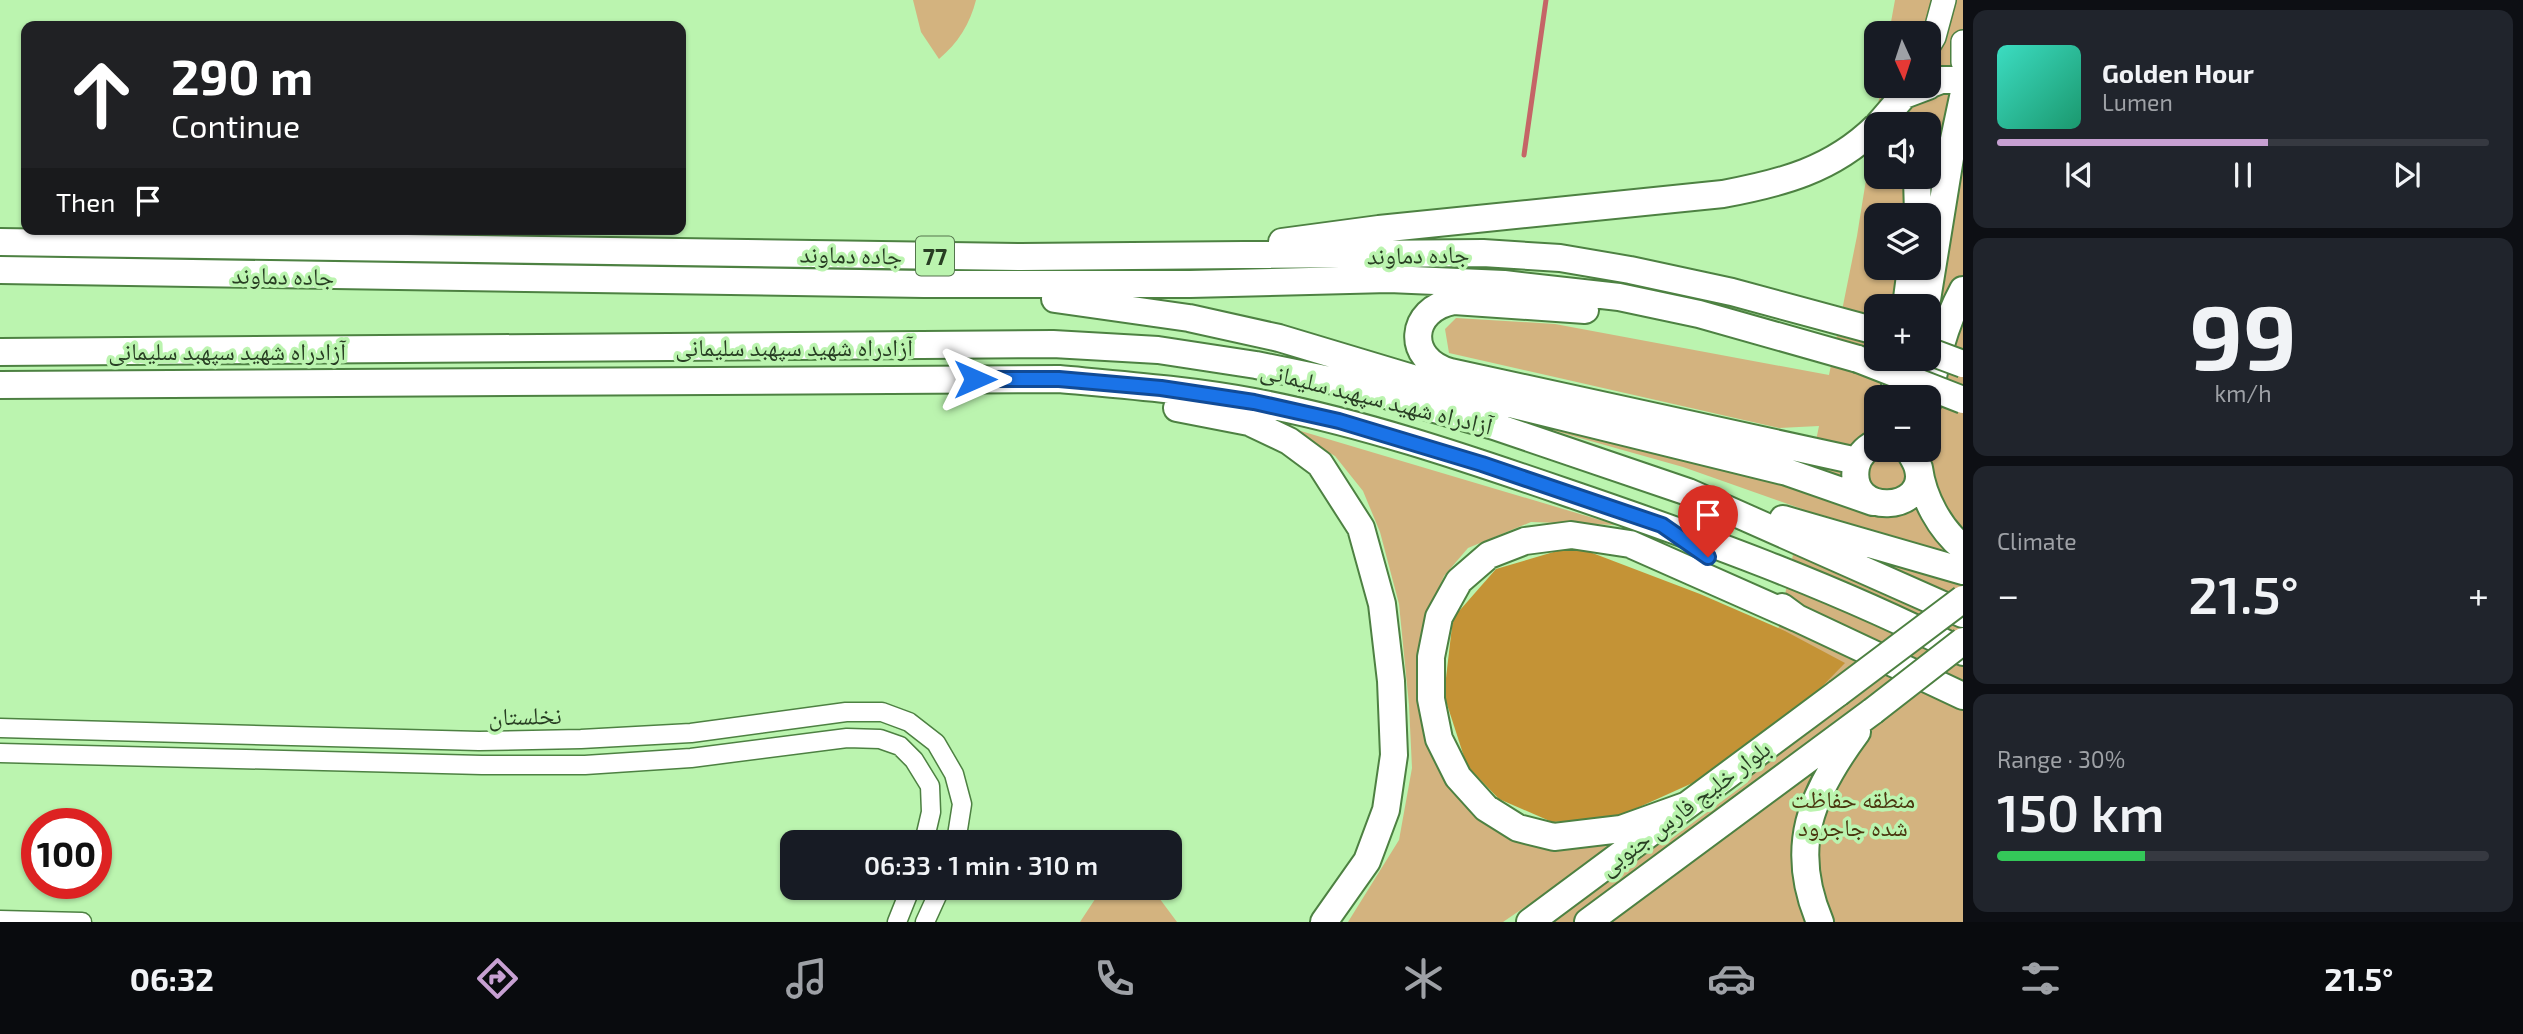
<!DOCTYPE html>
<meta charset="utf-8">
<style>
:root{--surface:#171b24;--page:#20242c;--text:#f1f3f6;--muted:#9ea1a6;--line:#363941;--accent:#c7a0d2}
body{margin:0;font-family:"Exo 2","Noto Naskh Arabic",sans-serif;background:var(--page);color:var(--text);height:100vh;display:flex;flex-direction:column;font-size:26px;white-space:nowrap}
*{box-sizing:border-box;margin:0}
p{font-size:23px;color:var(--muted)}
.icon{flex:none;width:38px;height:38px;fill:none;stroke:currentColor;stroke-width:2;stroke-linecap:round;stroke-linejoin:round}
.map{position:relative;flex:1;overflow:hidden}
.details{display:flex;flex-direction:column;gap:10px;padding:10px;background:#0d0f14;width:560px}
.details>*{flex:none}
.guide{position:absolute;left:21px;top:21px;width:665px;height:214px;border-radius:14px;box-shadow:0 2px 5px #0004;background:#202124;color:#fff;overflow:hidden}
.needle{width:46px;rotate:177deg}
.buttons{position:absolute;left:1864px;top:21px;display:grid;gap:14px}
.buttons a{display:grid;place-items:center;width:77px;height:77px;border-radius:14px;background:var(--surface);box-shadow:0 2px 5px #0004;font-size:35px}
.speed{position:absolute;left:21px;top:808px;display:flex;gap:14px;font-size:35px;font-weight:700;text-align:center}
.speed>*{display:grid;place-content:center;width:91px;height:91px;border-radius:50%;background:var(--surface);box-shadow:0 2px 5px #0004;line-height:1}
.speed .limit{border:10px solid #d22;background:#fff;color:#111}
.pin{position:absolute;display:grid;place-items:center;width:60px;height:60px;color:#fff;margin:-72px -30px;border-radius:50% 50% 50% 0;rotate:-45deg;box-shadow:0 0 7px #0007}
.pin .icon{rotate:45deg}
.me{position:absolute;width:77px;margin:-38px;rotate:90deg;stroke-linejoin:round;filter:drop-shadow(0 0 5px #0008)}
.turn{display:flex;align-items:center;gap:24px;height:147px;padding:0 35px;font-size:32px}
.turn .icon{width:91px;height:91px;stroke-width:2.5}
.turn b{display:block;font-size:49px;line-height:60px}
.then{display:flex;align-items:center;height:66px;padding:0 35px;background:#0003;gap:14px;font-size:26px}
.big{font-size:52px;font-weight:600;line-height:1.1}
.details .card{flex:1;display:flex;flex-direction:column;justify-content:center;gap:10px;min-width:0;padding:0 24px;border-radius:14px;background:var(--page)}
.details .dial{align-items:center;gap:0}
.dial b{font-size:91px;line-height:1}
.song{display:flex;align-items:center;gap:21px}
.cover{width:84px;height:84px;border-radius:10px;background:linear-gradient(135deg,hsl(170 70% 55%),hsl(160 70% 35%))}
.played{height:7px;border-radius:4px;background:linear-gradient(90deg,var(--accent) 55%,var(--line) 55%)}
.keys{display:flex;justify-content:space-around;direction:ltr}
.heat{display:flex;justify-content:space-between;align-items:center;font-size:38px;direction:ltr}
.charge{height:10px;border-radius:5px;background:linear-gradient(90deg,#34c759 30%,var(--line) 0)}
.trip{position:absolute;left:780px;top:830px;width:402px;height:70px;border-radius:14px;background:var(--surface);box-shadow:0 2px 5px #0004;font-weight:600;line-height:70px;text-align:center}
.menu{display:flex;height:112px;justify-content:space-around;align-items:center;background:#090b0e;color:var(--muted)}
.menu .icon{width:49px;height:49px}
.menu .active{color:var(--accent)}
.menu b{font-size:32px;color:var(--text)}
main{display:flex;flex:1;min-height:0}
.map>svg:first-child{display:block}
.green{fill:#d3b37f;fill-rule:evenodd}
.forest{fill:#c49336}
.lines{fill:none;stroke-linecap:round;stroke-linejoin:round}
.stream{stroke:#c56567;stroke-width:5}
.minor-casing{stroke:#4d8142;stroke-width:21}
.major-casing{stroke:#4d8142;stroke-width:26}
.highway-casing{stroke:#4d8142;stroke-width:30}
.minor{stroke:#fff;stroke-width:18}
.major{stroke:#fff;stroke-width:23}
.highway{stroke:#fff;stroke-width:26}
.highway-bridge-casing{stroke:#4d8142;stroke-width:30;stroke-linecap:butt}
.highway-bridge{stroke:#fff;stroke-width:26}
.route-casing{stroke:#114b97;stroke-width:18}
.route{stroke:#1a73e8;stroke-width:12}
.labels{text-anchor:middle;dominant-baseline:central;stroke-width:7;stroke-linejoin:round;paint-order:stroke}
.shield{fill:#bbf4af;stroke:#54754d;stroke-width:2}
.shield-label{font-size:23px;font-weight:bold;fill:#283e23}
.street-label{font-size:24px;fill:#283e23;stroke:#bbf4af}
.park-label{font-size:24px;fill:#4a360f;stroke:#bbf4af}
</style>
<main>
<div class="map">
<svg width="1963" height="922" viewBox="0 0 1963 922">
<rect width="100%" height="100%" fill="#bbf4af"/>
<path class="green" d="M913,0H976C970,24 958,43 939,59L921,32Z
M1895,0H1963V922H1547L1658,841L1664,844L1748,782L1802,509L1683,467L1488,412L1806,490L1819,426L1779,428L1449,353L1445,329L1456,318L1555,324L1829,375L1857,236L1881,86H1928V33H1889ZM1876,124H1928V177H1876ZM1876,215H1928V268H1876ZM1876,306H1928V359H1876ZM1876,397H1928V450H1876Z
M1284,426L1617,525L1531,522L1468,548L1444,576L1427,615L1425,719L1496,828L1638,830L1503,922H1348L1399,840L1412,768L1409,705L1399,604L1380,532L1363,491L1335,456Z
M1103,887H1151L1177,922H1080Z"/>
<path class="forest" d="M1574,546L1700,594L1785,631L1845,663L1809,700L1697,781L1615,818L1552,822L1499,799L1467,766L1444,695L1453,618L1496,569Z"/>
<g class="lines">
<path class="stream" d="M1524,155L1546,0"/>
<g class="minor-casing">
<path id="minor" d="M0,728L479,741L581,739L691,733L846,712H882L909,722L936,743L954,774L962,804L956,842
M0,753L482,765H585L691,758L847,738L880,739L900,746L914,760L930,786L931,812L924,842
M0,920L82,922
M897,922L911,887
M925,922L941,887"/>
</g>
<g class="major-casing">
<path id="major" d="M1963,42V62
M1928,47L1934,37L1944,0"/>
</g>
<g class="highway-casing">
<path id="highway" d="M1928,85L1941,80H1963
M1879,124L1904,95L1928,86
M1917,177L1918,215
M0,242L1021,257L1483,253L1560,258L1630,270L1732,292L1876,331
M1282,242L1379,229L1723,194C1782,183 1832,170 1876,127
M0,270L924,284H1190L1389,279L1504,284L1619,297L1699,314L1858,359
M1055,299L1189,318L1279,338L1449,389L1787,472L1873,502
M1906,306L1911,268
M1926,306L1950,158L1963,97
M1585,310L1454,301C1409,309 1405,359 1450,372L1857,461
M0,352L1053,344L1158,350L1256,365L1344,383L1494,426L1688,492L1963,614
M0,385L1059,379C1124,385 1190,390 1254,402C1360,422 1463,457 1565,492C1700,538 1836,587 1963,652
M1893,397L1900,359
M1928,402C1935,363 1944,325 1963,290
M1177,408L1249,422L1289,441L1320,464L1361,528L1382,604L1391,681L1394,755L1386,810L1367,861L1324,922
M1876,443C1866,448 1858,456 1856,467C1847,518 1929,512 1918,469C1917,463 1912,456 1909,450
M1919,468C1923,498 1940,529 1963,548
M1783,519L1963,571
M1782,607L1797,618L1963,696
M1685,806L1621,829L1554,837L1518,828L1486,808L1458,777L1439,739L1431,699V657L1439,617L1459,581L1489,555L1525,541L1571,535L1630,544L1797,618
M1530,922L1838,693
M1588,922L1873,711
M1820,922C1788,847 1811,794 1857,732"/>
</g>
<use href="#minor" class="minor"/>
<use href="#major" class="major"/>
<use href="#highway" class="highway"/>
<g class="highway-bridge-casing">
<path id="highway-bridge" d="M1928,351L1963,364
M1858,359L1963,400
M1838,693L1963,599
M1873,711L1963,641"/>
</g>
<use href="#highway-bridge" class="highway-bridge"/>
</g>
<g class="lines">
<g class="route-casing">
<path id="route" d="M975,379H1059L1161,388L1254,402L1339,421L1482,464L1662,525L1708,557"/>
</g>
<use href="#route" class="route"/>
</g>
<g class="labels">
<rect class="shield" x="916" y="236.5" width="38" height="39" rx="5"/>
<g class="shield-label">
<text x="935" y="256">77</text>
</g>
<g class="street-label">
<text transform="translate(851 254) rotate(1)">جاده دماوند</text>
<text transform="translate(1418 254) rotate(-1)">جاده دماوند</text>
<text transform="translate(283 275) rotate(1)">جاده دماوند</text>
<text x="794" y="346">آزادراه شهید سپهبد سلیمانی</text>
<text x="227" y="350">آزادراه شهید سپهبد سلیمانی</text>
<text transform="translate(1377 397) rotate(14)">آزادراه شهید سپهبد سلیمانی</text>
<text transform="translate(525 715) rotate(-1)">نخلستان</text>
<text transform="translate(1684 807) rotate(-37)">بلوار خلیج فارس جنوبی</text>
</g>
<g class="park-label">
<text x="1853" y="798">منطقه حفاظت<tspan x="1853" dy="28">شده جاجرود</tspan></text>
</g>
</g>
</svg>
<div class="buttons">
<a><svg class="needle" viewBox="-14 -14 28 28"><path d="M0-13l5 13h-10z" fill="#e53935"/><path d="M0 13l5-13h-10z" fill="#9ea1a6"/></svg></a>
<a><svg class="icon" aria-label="sound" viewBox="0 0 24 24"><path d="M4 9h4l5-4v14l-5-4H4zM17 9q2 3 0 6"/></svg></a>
<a><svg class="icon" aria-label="layers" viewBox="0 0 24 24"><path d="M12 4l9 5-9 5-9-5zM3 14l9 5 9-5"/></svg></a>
<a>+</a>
<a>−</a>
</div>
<div class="speed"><div class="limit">100</div></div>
<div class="pin" style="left:1708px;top:557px;background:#d93025"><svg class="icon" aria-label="arrive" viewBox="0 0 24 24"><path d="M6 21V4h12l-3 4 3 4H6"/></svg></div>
<svg class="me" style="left:975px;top:379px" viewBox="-20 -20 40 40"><path d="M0-17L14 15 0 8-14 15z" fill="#1a73e8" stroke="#fff" stroke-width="4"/></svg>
<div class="trip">06:33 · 1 min · 310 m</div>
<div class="guide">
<div class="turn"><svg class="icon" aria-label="ahead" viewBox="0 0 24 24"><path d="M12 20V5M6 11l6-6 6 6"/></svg><div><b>290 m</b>Continue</div></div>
<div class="then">Then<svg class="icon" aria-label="arrive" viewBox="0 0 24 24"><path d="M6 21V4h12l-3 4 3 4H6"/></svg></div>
</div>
</div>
<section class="details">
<div class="card">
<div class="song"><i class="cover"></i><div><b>Golden Hour</b><p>Lumen</p></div></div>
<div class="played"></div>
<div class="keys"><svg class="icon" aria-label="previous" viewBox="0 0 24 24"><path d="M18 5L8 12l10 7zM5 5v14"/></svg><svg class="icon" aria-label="pause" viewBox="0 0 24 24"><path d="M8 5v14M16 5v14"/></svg><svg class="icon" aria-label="next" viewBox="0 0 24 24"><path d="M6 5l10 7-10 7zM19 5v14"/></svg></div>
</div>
<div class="card dial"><b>99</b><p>km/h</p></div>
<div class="card"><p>Climate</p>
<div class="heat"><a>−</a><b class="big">21.5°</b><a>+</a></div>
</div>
<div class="card"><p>Range · 30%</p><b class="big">150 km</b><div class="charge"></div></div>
</section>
</main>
<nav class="menu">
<b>06:32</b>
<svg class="icon active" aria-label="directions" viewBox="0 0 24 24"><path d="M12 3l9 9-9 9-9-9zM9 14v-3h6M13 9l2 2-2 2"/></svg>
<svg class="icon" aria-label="music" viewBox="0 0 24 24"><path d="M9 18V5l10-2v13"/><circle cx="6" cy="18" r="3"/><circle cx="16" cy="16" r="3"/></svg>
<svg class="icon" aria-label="phone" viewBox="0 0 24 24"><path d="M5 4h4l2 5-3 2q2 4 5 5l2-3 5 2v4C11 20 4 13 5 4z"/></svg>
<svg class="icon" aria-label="climate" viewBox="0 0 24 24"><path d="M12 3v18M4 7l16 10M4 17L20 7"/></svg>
<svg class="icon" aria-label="car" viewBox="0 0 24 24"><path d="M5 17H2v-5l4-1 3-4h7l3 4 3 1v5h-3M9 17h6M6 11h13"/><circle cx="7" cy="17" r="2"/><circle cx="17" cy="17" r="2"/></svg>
<svg class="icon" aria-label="filters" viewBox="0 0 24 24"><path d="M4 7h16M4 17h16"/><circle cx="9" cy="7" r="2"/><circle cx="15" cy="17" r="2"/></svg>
<b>21.5°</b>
</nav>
